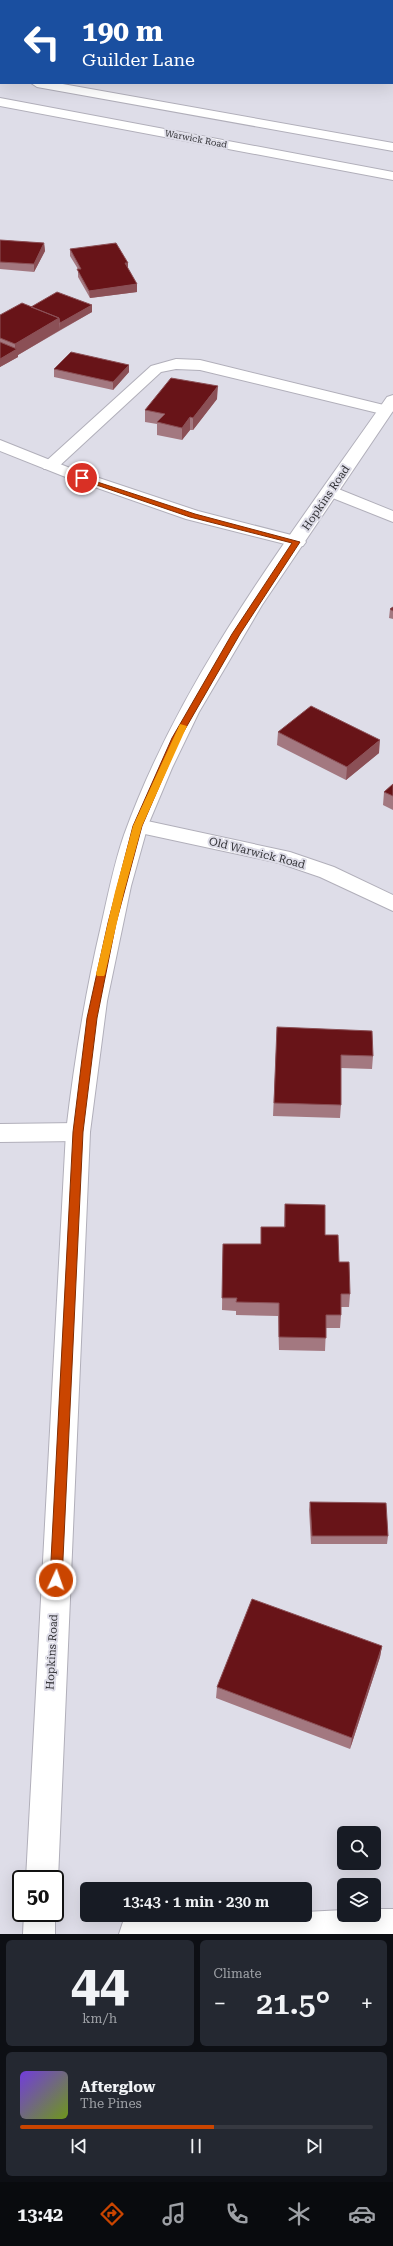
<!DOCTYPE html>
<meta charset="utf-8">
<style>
:root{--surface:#171b24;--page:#242831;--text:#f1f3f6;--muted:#9ea1a6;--line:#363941;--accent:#ca4500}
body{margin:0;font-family:"Roboto Serif",serif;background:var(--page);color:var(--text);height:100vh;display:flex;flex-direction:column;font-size:15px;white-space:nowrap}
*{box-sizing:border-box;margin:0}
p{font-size:13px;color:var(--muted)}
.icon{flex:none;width:22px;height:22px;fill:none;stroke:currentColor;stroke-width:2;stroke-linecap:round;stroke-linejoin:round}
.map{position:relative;height:1934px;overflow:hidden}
.side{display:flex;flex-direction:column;gap:6px;padding:6px;background:#0d0f14;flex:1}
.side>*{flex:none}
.guide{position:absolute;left:0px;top:0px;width:393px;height:84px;box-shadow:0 4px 16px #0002;background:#1a4fa0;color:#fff;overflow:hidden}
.controls{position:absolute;left:337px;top:1826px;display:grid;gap:8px}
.controls a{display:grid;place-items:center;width:44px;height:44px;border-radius:6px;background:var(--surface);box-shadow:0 4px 16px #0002;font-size:20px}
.speed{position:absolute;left:12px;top:1870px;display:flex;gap:8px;font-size:20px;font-weight:700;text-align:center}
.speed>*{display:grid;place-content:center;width:52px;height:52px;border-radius:50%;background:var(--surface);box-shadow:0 4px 16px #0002;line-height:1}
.speed .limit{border:2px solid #111;border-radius:6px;background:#fff;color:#111}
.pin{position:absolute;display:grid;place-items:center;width:34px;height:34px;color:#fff;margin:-17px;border:2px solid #fff;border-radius:50%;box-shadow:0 1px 4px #0007}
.me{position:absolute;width:44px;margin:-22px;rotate:3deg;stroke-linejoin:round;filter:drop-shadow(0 0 3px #0008)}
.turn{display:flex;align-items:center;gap:14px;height:84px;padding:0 16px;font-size:18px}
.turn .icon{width:52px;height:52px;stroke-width:2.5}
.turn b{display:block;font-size:28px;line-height:34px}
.big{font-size:30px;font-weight:600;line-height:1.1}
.side .card{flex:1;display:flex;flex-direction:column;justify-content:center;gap:6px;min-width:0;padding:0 14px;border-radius:6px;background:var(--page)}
.side .dial{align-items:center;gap:0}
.dial b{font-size:52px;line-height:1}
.song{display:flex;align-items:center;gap:12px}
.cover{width:48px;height:48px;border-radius:6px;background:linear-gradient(135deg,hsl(260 70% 55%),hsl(80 70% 35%))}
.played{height:4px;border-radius:2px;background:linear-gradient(90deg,var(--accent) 55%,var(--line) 55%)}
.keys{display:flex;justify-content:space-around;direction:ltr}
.heat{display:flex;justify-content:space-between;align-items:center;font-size:22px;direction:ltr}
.side .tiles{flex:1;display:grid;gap:6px;grid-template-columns:1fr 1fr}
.card:last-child{grid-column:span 2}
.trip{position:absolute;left:80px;top:1882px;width:232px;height:40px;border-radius:6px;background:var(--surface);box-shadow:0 4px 16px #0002;font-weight:600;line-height:40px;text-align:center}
.dock{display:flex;height:64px;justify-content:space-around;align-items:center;background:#090b0e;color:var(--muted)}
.dock .icon{width:28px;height:28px}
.dock .active{color:var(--accent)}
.dock b{font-size:18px;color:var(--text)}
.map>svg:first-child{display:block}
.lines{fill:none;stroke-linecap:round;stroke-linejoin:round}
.lane-casing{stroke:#b1afba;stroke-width:2}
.street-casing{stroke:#b1afba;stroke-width:2}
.secondary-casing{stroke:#b1afba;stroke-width:2}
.lane{fill:#fff;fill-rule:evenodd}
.street{fill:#fff;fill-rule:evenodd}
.secondary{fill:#fff;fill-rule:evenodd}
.wall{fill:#a37880}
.shaded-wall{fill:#8b5056}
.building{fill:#681418;stroke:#8b5056}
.route{fill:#ca4500;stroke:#832d00}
.slow{fill:#f59e0b}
.labels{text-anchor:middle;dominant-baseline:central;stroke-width:4;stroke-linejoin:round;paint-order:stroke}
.far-street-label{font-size:9px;fill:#313135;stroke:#dedde8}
.street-label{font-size:11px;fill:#313135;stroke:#dedde8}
</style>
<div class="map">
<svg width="393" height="1934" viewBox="0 0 393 1934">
<rect width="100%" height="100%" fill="#dedde8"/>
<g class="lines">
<g class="lane-casing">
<path id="lane" d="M176,359L200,360L392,407L393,411L386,415L200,370L176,369L161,372L56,469H44L42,466L44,463L151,366Z"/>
</g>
<g class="street-casing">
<path id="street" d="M0,440L75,470L198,511L303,538L306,542L303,546L297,547L186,519L63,476L0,451Z
M331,486L393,511V522L325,495L323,491L325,487Z
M138,819L290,852L334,867L393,895V911L320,877L279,863L131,831L128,826L131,821Z
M78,1123L86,1126L90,1132L86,1138L78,1141L0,1142V1124Z
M374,1909H393V1934H119L123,1922L135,1918L305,1915V1912L344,1910V1915H374Z"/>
</g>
<g class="secondary-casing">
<path id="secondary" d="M0,72L1,73V81L0,80Z
M31,83H57L393,143V151L37,87Z
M0,98L393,172V180L0,106Z
M393,395V411L262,605L199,712L172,768L148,825L131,886L107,1001L90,1132L58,1879L55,1887V1879H26L66,1132C74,1063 85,994 101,926C108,895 114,864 124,835C182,674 291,535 387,397Z
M55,1910V1934H23L24,1913H55Z"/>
</g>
<use href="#lane" class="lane"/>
<use href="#street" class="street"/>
<use href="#secondary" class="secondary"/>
</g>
<path class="wall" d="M0,240L44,243L45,251L34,272L0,269Z
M70,249L128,269L137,292L90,298L78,277V269L70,256Z
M92,305V312L18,355V357L0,367V315L31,307Z
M129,365V372L113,390L54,377V369Z
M217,399L193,430H190L182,440L157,435V424L145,422V410Z
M393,607V619L389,618L390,609Z
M278,732L379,753L346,780L277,745Z
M393,784V810L383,805L384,792Z
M277,1027L373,1056L372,1069L341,1068V1105L340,1118L273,1116Z
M285,1204L325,1235L339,1262L350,1294L349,1307H341V1315L340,1328H326L325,1351L279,1350L278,1316L236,1315V1311L222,1310L223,1244H261V1227H284Z
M310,1502L388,1536L387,1544H311L309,1510Z
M382,1646L380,1657L350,1749L216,1698L217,1687Z"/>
<path class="shaded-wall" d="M44,243L45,251L34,272V264Z
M125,263H128V270Z
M137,284V292L90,298L89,291Z
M92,305V312L60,330V323Z
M59,318L60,330L18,355V357L0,367V359L15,350V344Z
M129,365V372L113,390V382Z
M218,386L217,399L193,430V418Z
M190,417V430L182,440V428Z
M380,740L379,753L346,780L347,767Z
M382,1646L380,1657L350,1749L352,1738Z"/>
<path class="building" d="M0,240L44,243L34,264L0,262Z
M116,243L128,263H125L137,284L89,291L77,269H81L70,249Z
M57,292L92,305L60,323L59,318L31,307Z
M22,303L59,318L15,344L0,338V315Z
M0,342L17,349L0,359Z
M71,352L129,365L113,382L54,369Z
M171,378L218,386L193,418L190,417L182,428L157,422L165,414L145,410Z
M393,607V611L390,609Z
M311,706L380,740L347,767L278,732Z
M393,784V796L384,792Z
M277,1027L372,1031L373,1056L341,1055V1105L274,1103Z
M285,1204L325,1205V1235H338L339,1262H349L350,1294H341V1315H326V1338L279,1337V1303L236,1302L237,1298H222L223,1244H261V1227H285Z
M310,1502L386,1503L388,1536H312Z
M252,1599L382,1646L352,1738L217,1687Z"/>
<path class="route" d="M79,476L195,514L300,542L240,634L180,738L142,826L116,923L97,1018L83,1132L62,1580L60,1584L56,1586L52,1584L50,1580L73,1132L87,1018L108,923L133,826L172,738L232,634L292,543L190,517L79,479Z"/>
<path class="slow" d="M180,724L187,726L142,826L124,892L105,974L104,976H97L96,974L115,892L133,826Z"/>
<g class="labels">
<g class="far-street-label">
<text transform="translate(196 139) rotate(11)">Warwick Road</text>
</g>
<g class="street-label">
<text transform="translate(326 498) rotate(-56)">Hopkins Road</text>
<text transform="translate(257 853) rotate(14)">Old Warwick Road</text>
<text transform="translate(52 1652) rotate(-87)">Hopkins Road</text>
</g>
</g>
</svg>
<div class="controls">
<a><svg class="icon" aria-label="search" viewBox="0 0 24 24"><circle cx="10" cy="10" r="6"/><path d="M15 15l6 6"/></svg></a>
<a><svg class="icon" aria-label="layers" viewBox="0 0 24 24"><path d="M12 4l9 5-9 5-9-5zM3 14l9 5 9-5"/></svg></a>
</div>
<div class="speed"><div class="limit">50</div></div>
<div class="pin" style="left:82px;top:478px;background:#d93025"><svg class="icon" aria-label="arrive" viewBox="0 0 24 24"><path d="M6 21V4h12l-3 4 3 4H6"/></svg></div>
<svg class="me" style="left:56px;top:1580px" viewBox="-20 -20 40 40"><circle r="17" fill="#ca4500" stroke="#fff" stroke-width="3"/><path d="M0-11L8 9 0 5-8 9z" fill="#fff"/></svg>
<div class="trip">13:43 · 1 min · 230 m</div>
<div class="guide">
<div class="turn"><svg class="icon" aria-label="left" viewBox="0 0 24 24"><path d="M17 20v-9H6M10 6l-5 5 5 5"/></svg><div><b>190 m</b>Guilder Lane</div></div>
</div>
</div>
<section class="side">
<div class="tiles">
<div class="card dial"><b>44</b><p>km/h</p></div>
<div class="card"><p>Climate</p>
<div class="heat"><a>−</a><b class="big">21.5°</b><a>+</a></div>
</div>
<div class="card">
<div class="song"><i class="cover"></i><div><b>Afterglow</b><p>The Pines</p></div></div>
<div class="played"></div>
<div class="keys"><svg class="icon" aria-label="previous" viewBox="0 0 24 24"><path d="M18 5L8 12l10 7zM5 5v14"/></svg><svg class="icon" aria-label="pause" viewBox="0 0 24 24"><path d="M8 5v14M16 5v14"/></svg><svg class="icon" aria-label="next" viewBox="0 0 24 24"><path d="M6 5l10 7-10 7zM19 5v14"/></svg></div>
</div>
</div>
</section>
<nav class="dock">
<b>13:42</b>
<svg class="icon active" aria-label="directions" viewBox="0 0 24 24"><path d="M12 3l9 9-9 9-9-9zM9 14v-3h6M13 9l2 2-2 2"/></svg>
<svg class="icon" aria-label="music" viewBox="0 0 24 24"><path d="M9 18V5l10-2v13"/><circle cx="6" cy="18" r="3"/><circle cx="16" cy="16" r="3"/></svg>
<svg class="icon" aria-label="phone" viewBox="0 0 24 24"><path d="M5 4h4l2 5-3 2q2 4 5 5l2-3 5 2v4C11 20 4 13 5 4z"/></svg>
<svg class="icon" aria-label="climate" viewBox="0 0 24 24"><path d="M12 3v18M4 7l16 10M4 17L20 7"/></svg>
<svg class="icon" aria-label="car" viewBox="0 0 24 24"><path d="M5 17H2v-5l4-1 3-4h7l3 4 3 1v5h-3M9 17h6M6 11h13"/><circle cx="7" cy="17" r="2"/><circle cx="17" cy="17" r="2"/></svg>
</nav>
